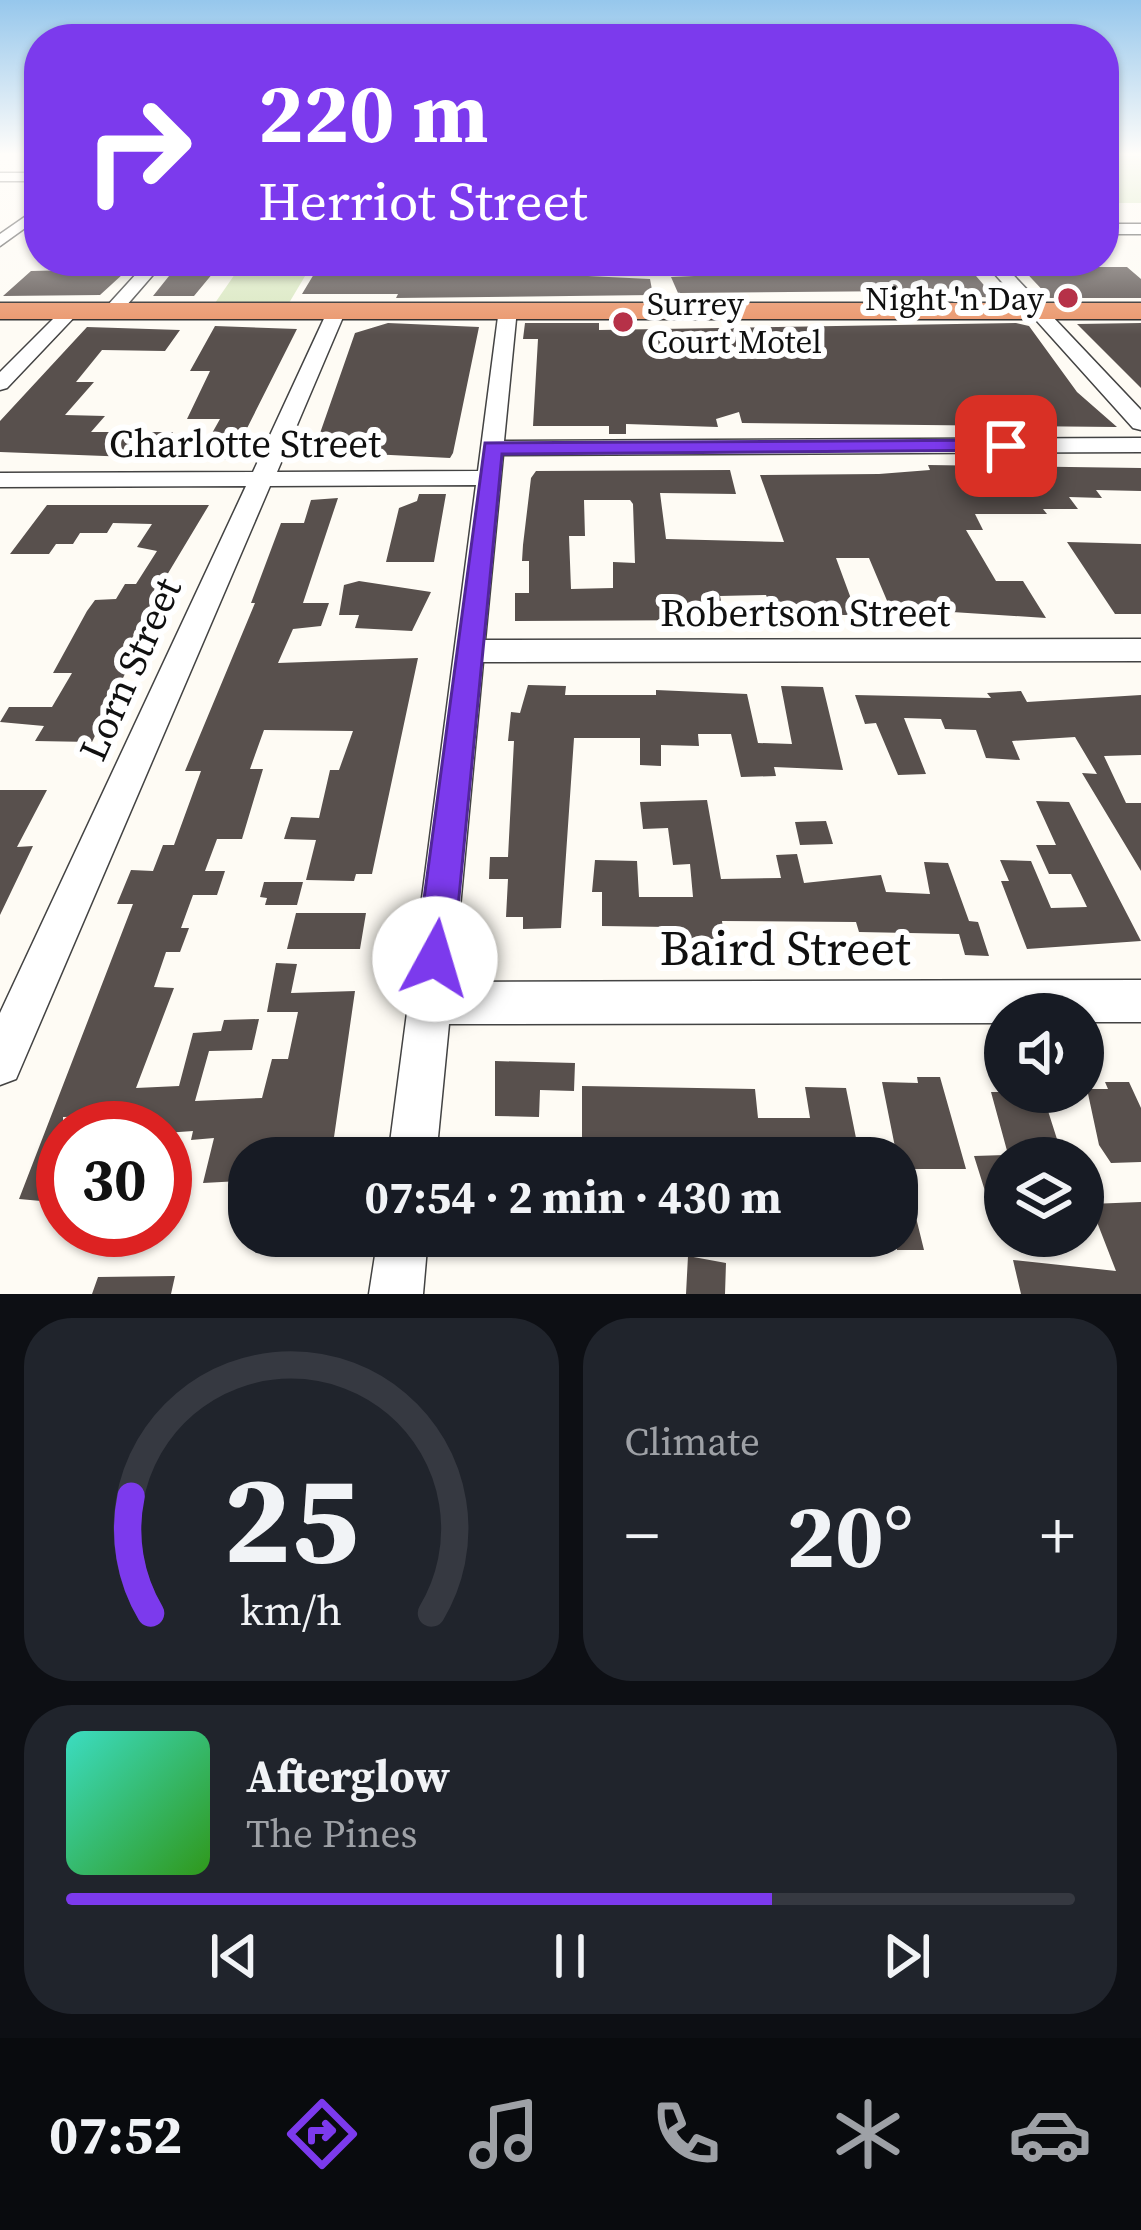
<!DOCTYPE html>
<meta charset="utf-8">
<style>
:root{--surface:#171b24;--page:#20242c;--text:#f1f3f6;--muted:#9ea1a6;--line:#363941;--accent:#7c3aed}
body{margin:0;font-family:"Source Serif 4",serif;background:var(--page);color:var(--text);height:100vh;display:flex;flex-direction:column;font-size:45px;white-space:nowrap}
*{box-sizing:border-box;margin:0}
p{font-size:39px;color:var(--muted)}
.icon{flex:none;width:66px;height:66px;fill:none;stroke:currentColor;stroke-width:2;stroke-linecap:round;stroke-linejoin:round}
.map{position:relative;height:1294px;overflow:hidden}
.drawer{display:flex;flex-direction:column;gap:24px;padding:24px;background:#0d0f14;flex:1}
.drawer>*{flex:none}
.guide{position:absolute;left:24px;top:24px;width:1095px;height:252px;border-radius:48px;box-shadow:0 3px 9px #0004;background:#7c3aed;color:#fff;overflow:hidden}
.buttons{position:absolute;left:984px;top:993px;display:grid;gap:24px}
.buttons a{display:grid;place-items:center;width:120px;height:120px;border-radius:50%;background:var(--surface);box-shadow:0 3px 9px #0004;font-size:60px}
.speed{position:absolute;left:36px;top:1101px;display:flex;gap:24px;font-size:60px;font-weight:700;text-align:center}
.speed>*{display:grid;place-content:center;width:156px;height:156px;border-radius:50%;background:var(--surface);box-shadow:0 3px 9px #0004;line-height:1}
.speed .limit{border:18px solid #d22;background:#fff;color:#111}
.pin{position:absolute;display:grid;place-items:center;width:102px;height:102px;color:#fff;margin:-51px;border-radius:24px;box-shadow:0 6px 18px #0006}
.me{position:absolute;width:132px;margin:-66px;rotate:6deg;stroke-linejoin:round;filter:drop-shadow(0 0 9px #0008)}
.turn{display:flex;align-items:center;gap:42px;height:252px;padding:0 36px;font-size:54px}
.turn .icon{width:156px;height:156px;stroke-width:2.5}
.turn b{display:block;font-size:84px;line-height:102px}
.big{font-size:90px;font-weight:700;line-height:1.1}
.drawer .tile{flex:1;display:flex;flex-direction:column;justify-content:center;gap:18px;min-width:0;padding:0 42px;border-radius:48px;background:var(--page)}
.drawer .dial{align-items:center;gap:0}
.dial svg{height:312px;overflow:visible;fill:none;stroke:var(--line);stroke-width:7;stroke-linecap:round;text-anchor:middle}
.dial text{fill:var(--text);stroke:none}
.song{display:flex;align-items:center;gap:36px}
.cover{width:144px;height:144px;border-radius:18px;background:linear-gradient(135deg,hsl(170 70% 55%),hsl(110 70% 35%))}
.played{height:12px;border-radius:6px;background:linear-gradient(90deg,var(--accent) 70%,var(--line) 70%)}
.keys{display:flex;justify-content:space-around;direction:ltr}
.heat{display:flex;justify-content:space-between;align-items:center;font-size:66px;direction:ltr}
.drawer .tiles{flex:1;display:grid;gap:24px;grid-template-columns:1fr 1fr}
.tile:last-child{grid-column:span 2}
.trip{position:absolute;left:228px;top:1137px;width:690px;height:120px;border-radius:48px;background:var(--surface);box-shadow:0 3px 9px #0004;font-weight:700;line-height:120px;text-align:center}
.tabs{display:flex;height:192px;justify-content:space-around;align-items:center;background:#090b0e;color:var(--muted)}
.tabs .icon{width:84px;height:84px}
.tabs .active{color:var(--accent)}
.tabs b{font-size:54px;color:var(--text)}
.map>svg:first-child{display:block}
.green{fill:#d8e7bf}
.building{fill:#58504d;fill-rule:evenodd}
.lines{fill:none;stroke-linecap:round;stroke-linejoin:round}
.minor-casing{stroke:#434343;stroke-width:3}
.highway-casing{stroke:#212121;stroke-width:3}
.minor{fill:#fff;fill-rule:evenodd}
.highway{fill:#e99266;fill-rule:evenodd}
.route{fill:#7c3aed;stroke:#51269a;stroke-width:3}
.poi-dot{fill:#b63148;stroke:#fff;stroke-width:4.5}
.labels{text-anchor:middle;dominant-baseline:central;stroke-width:12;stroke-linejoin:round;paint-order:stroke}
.far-poi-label{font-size:33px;fill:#101010;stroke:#fff;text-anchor:end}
.street-label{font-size:39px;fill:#101010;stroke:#fff}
.near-street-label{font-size:48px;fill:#101010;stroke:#fff}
</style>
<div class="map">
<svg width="1141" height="1294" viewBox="0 0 1141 1294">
<rect width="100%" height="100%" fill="#fefbf4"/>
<path class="green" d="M1104,154H1141V203H1104Z
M244,261H424L422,266H311L289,303H215Z"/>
<path class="building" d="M89,261L135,263L100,295L3,296L31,271L76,270Z
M181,261H223L194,296H153Z
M510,261V266L573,263V271H588V276L650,279L653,295L396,298L398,294H302L317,269L452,275L454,262Z
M725,261H827L831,268L964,262L995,298L904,291L678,293L671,277L717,275L716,268H724Z
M1015,261H1038L1044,267H1127L1141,279V298H1050Z
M388,323L479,327L453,453L450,458L351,453L349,459H311L355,333Z
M525,323H599V330L1016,323L1029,326L1077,392L1117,427L742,423L739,412L716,419L718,427L626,424V434H609V426H533L538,339H523Z
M1141,323V388L1077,324Z
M215,326L297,329L231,460H197L220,419H187L210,371H190Z
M87,327L180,330L165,351L102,350L76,382H94L65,415L105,416L91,432H173L157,458L0,452V421Z
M928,465L1141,468V491L1096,490L1102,498L1069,497L1078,509H1043L1047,514H975L983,530H966L996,581H1023L1046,618L921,610L926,622H896L869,558H836L857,615H828L825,607L802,614L805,622H778L766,595L720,596L725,620L515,621V593H529V561H522L523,545L531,478L536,471L730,470L736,494L660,493L666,539L784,542L760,475L879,474L930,470ZM584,500H630L633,504L635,563L613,562V588L571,589L569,536H585Z
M419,494H446L434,562H386L399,508L417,501Z
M338,498L303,603H329L321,626L293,629L278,663L418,658L372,874H356L354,881L306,880L316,840L284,839L291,817L319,818L330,770H339L353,731L264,730L250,769H263L242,839H217L205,871H225L217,895H193L181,928H189L180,952H166L154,987L174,988L136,1088L179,1086L193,1033L221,1031L224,1020L259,1019L252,1050L209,1051L195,1101L262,1098L272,1059H288L298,1012H267L276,963L297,964L291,993L355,991L331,1158H249L240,1181L203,1183L214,1138L191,1140L193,1131L165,1133V1128H108L111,1116L63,1117V1203L19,1199L133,904H117L131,870L153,871L163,845H174L201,771H185L255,603H251L281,523H304L311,500Z
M47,505H209L161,585H168L92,742L35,741L44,726L0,722L9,707H52L72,673H53L87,611L95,600L116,599L125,584H136L157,551L137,547L152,524L113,523L107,533H80L73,544H56L49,554H10Z
M1067,542L1141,544V614H1115Z
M359,581L431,592L412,631L355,628L359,615H339L344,585Z
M528,685L566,686L565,695H656V690L747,694L758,743L792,744L781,686L823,687L843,770L774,767L776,776L741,777L731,734H698L699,746L661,745V766L640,765V738H574L561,928L523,929V917H506L508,879H489L490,857H508L514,741H508L511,712L520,713Z
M1021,691L1027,702L1141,695V755L1104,756L1126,803H1141V871L1082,773L1097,774L1075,737L1012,741L1020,760L986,758L976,730L945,729L941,719L904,718L926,774L898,775L876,723L865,724L855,695L991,698L987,693Z
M0,790H47L17,847L33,846L0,915Z
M707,800L721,879L781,878L776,855L797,854L804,883L881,875L886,892L930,894L924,862L948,863L969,921L978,922L989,956L965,955L959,934L859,932L856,922L722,921L724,939H670L669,927L602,926V892H592L595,860L637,861L639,897H693L690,864L673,865L668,828L643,829L640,802Z
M1036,801L1069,802L1141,941L1027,949L1001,881H1009L1000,860L1031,861L1051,908L1087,907L1071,874H1049L1036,845H1056Z
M826,821L833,844L800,845L795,822Z
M264,882H303L297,905H265L267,898L260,897Z
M296,913H366L360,949H287Z
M495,1061L575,1063L574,1091L540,1090L539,1117L495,1116Z
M917,1077H940L966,1169H904L924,1250H897V1157L882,1082L918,1083Z
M1105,1082H1129L1141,1108V1162L1111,1163L1099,1145L1087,1089H1108Z
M582,1086L755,1089L758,1118H810L805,1087L846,1088L860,1158H728L727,1149L679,1147L680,1158H582Z
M991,1092H1042L1063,1158H1009Z
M1005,1155V1190L985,1191L974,1156Z
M1141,1202V1294H1021L1013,1260L1116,1271L1090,1204Z
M688,1256L726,1263L725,1294H686Z
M175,1276L171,1294H92L98,1277Z"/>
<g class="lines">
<g class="minor-casing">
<path id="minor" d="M0,173H39V181H0Z
M39,207V218L0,246V234Z
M1104,224H1141V234H1104Z
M148,261H165L119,314H107V306Z
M243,261H273L265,266Z
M983,261H1000L1141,410V430L1133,428Z
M508,304L517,309L504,441L1141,438V452L503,455L485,640L1141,639V661L483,662L453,982L1141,980V1022H1083V1014H1005V1023L449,1024L436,1158H388L476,485L270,486L16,1079L0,1085V1013L246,486L0,487V473L253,472L328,310L337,305L346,310L277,472L478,471L499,309Z
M66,306L81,310L7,388L0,390V372Z
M378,1236H428L423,1294H369Z"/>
</g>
<g class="highway-casing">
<path id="highway" d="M0,303H1141V319H0Z"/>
</g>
<use href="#minor" class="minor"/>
<use href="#highway" class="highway"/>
</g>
<linearGradient id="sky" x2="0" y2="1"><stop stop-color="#96c7ec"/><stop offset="0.46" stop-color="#fffdfa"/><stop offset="1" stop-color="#fffdfa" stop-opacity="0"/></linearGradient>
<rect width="1141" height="335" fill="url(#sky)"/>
<path class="route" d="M1006,440L1017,446L1014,450L502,454L453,959L448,972L435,977L421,972L416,959L485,443Z"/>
<g class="poi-dot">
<circle cx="1068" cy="298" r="12"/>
<circle cx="623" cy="322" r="12"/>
</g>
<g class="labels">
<g class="far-poi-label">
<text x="1044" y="298">Night 'n Day</text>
<text x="647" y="303" text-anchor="start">Surrey<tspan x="647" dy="38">Court Motel</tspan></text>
</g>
<g class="street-label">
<text x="245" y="443">Charlotte Street</text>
<text x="805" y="612">Robertson Street</text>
<text transform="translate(130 669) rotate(-66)">Lorn Street</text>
</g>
<g class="near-street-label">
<text x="785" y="948">Baird Street</text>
</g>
</g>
</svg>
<div class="buttons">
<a><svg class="icon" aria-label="sound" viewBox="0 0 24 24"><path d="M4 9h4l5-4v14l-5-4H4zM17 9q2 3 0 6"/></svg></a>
<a><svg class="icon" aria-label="layers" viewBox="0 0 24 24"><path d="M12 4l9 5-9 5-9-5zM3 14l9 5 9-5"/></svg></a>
</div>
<div class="speed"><div class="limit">30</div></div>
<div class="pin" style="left:1006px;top:446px;background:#d93025"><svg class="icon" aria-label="arrive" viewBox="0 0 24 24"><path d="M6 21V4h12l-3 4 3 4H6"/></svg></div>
<svg class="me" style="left:435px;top:959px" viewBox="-20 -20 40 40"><circle r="19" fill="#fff"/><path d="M0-13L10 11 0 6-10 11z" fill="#7c3aed"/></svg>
<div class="trip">07:54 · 2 min · 430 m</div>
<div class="guide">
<div class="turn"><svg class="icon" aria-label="right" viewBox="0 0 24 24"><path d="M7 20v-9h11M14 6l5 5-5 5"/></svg><div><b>220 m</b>Herriot Street</div></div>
</div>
</div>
<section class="drawer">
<div class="tiles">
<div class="tile dial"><svg viewBox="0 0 100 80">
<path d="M14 69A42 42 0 1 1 86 69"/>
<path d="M14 69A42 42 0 0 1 9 39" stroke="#7c3aed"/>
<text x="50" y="56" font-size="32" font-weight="700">25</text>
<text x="50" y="72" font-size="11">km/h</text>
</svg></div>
<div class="tile"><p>Climate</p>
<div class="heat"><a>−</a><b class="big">20°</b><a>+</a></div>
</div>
<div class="tile">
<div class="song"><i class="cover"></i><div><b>Afterglow</b><p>The Pines</p></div></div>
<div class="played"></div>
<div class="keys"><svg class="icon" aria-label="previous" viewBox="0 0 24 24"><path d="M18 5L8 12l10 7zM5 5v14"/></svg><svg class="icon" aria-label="pause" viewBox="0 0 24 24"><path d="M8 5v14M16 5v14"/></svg><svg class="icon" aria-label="next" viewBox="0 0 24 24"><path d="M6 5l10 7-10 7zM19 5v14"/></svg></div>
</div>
</div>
</section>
<nav class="tabs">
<b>07:52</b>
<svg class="icon active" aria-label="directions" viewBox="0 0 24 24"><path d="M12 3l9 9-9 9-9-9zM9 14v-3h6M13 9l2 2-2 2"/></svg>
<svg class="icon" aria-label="music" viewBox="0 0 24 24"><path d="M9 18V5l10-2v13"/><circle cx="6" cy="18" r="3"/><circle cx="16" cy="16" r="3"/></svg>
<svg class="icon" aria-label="phone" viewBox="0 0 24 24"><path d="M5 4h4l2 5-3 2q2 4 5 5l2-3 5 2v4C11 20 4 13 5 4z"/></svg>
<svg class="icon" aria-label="climate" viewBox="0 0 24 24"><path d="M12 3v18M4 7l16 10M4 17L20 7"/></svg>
<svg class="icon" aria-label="car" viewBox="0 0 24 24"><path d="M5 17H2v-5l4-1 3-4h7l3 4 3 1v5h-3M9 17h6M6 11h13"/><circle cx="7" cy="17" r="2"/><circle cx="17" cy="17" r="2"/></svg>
</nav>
